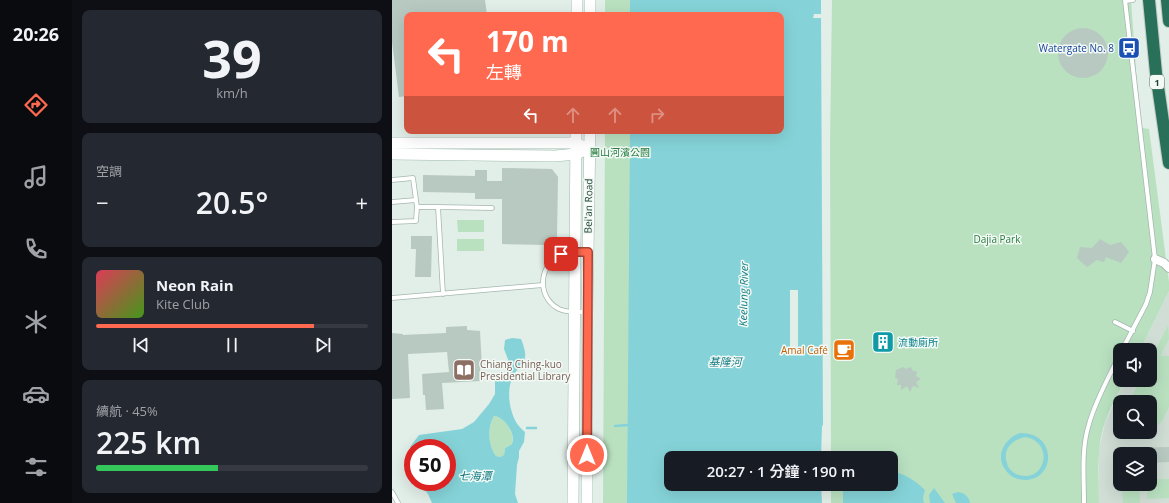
<!DOCTYPE html>
<html lang="zh-TW">
<meta charset="utf-8">
<style>
:root{--surface:#171b24;--page:#242831;--text:#f1f3f6;--muted:#9ea1a6;--line:#363941;--accent:#ff694f}
body{margin:0;font-family:"Open Sans","Noto Sans TC",sans-serif;background:var(--page);color:var(--text);height:100vh;display:flex;flex-direction:column;font-size:15px;white-space:nowrap}
*{box-sizing:border-box;margin:0}
p{font-size:13px;color:var(--muted)}
.icon{flex:none;width:22px;height:22px;fill:none;stroke:currentColor;stroke-width:2;stroke-linecap:round;stroke-linejoin:round}
.map{position:relative;flex:1;overflow:hidden}
.drawer{display:flex;flex-direction:column;gap:10px;padding:10px;background:#0d0f14;width:320px}
.drawer>*{flex:none}
.guide{position:absolute;left:12px;top:12px;width:380px;height:122px;border-radius:8px;box-shadow:0 4px 16px #0002;background:#ff694f;color:#fff;overflow:hidden}
.controls{position:absolute;left:721px;top:343px;display:grid;gap:8px}
.controls a{display:grid;place-items:center;width:44px;height:44px;border-radius:8px;background:var(--surface);box-shadow:0 4px 16px #0002;font-size:20px}
.speed{position:absolute;left:12px;top:439px;display:flex;gap:8px;font-size:20px;font-weight:700;text-align:center}
.speed>*{display:grid;place-content:center;width:52px;height:52px;border-radius:50%;background:var(--surface);box-shadow:0 4px 16px #0002;line-height:1}
.speed .limit{border:6px solid #d22;background:#fff;color:#111}
.pin{position:absolute;display:grid;place-items:center;width:34px;height:34px;color:#fff;margin:-17px;border-radius:8px;box-shadow:0 2px 6px #0006}
.me{position:absolute;width:44px;margin:-22px;rotate:0deg;stroke-linejoin:round;filter:drop-shadow(0 0 3px #0008)}
.turn{display:flex;align-items:center;gap:14px;height:84px;padding:0 16px;font-size:18px}
.turn .icon{width:52px;height:52px;stroke-width:2.5}
.turn b{display:block;font-size:28px;line-height:34px}
.lanes{display:flex;align-items:center;height:38px;padding:0 16px;background:#0003;justify-content:center;gap:20px;direction:ltr}
.lanes .off{opacity:.35}
.big{font-size:30px;font-weight:600;line-height:1.1}
.drawer .card{flex:1;display:flex;flex-direction:column;justify-content:center;gap:6px;min-width:0;padding:0 14px;border-radius:8px;background:var(--page)}
.drawer .dial{align-items:center;gap:0}
.dial b{font-size:52px;line-height:1}
.song{display:flex;align-items:center;gap:12px}
.cover{width:48px;height:48px;border-radius:6px;background:linear-gradient(135deg,hsl(350 70% 55%),hsl(100 70% 35%))}
.played{height:4px;border-radius:2px;background:linear-gradient(90deg,var(--accent) 80%,var(--line) 80%)}
.keys{display:flex;justify-content:space-around;direction:ltr}
.heat{display:flex;justify-content:space-between;align-items:center;font-size:22px;direction:ltr}
.charge{height:6px;border-radius:3px;background:linear-gradient(90deg,#34c759 45%,var(--line) 0)}
.trip{position:absolute;left:272px;top:451px;width:234px;height:40px;border-radius:8px;background:var(--surface);box-shadow:0 4px 16px #0002;font-weight:600;line-height:40px;text-align:center}
main{display:flex;flex:1;min-height:0}
.menu{display:flex;flex-direction:column;width:72px;justify-content:space-around;align-items:center;background:#090b0e;color:var(--muted)}
.menu .icon{width:28px;height:28px}
.menu .active{color:var(--accent)}
.menu b{font-size:18px;color:var(--text)}
.map>svg:first-child{display:block}
.built{fill:#d0ded6;fill-rule:evenodd}
.green{fill:#b9e1c0}
.water{fill:#85d3d8;fill-rule:evenodd}
.pier{fill:#e2eee8}
.lines{fill:none;stroke-linecap:round;stroke-linejoin:round}
.stream{stroke:#85d3d8;stroke-width:2.5}
.building{fill:#b7c9c0}
.service-casing{stroke:#a4b7af;stroke-width:5.5}
.minor-casing{stroke:#a4b7af;stroke-width:10}
.secondary-casing{stroke:#9fbbae;stroke-width:12}
.motorway-casing{stroke:#c1cac6;stroke-width:14}
.service{stroke:#fff;stroke-width:4}
.minor{stroke:#fff;stroke-width:8}
.secondary{stroke:#fff;stroke-width:11}
.motorway{stroke:#29705b;stroke-width:12}
.route-casing{stroke:#a64433;stroke-width:10}
.route{stroke:#ff694f;stroke-width:7}
.labels{text-anchor:middle;dominant-baseline:central;stroke-width:3;stroke-linejoin:round;paint-order:stroke}
.shield{fill:#f3faf6;stroke:#5f786f;stroke-width:1}
.shield-label{font-size:9px;font-weight:bold;fill:#204135}
.transit-label{font-size:10px;fill:#164399;stroke:#f3faf6;text-anchor:end}
.park-label{font-size:10px;fill:#267c3f;stroke:#f3faf6}
.street-label{font-size:10px;fill:#204135;stroke:#f3faf6}
.culture-label{font-size:10px;fill:#0d838f;stroke:#f3faf6;text-anchor:start}
.food-label{font-size:10px;fill:#c56008;stroke:#f3faf6;text-anchor:end}
.education-label{font-size:10px;fill:#785e54;stroke:#f3faf6;text-anchor:start}
.water-label{font-size:11px;font-style:italic;fill:#147c83;stroke:#f3faf6}
</style>
<main>
<nav class="menu">
<b>20:26</b>
<svg class="icon active" aria-label="directions" viewBox="0 0 24 24"><path d="M12 3l9 9-9 9-9-9zM9 14v-3h6M13 9l2 2-2 2"/></svg>
<svg class="icon" aria-label="music" viewBox="0 0 24 24"><path d="M9 18V5l10-2v13"/><circle cx="6" cy="18" r="3"/><circle cx="16" cy="16" r="3"/></svg>
<svg class="icon" aria-label="phone" viewBox="0 0 24 24"><path d="M5 4h4l2 5-3 2q2 4 5 5l2-3 5 2v4C11 20 4 13 5 4z"/></svg>
<svg class="icon" aria-label="climate" viewBox="0 0 24 24"><path d="M12 3v18M4 7l16 10M4 17L20 7"/></svg>
<svg class="icon" aria-label="car" viewBox="0 0 24 24"><path d="M5 17H2v-5l4-1 3-4h7l3 4 3 1v5h-3M9 17h6M6 11h13"/><circle cx="7" cy="17" r="2"/><circle cx="17" cy="17" r="2"/></svg>
<svg class="icon" aria-label="filters" viewBox="0 0 24 24"><path d="M4 7h16M4 17h16"/><circle cx="9" cy="7" r="2"/><circle cx="15" cy="17" r="2"/></svg>
</nav>
<section class="drawer">
<div class="card dial"><b>39</b><p>km/h</p></div>
<div class="card"><p>空調</p>
<div class="heat"><a>−</a><b class="big">20.5°</b><a>+</a></div>
</div>
<div class="card">
<div class="song"><i class="cover"></i><div><b>Neon Rain</b><p>Kite Club</p></div></div>
<div class="played"></div>
<div class="keys"><svg class="icon" aria-label="previous" viewBox="0 0 24 24"><path d="M18 5L8 12l10 7zM5 5v14"/></svg><svg class="icon" aria-label="pause" viewBox="0 0 24 24"><path d="M8 5v14M16 5v14"/></svg><svg class="icon" aria-label="next" viewBox="0 0 24 24"><path d="M6 5l10 7-10 7zM19 5v14"/></svg></div>
</div>
<div class="card"><p>續航 · 45%</p><b class="big">225 km</b><div class="charge"></div></div>
</section>
<div class="map">
<svg width="777" height="503" viewBox="0 0 777 503">
<rect width="100%" height="100%" fill="#e2eee8"/>
<path class="built" d="M777,291V503H707V450L713,423L733,380H758V350H748ZM728,402H758V432H728ZM728,454H758V484H728Z"/>
<path class="green" d="M213,0H245V15H213Z
M440,0H739L746,98L750,128L757,129L777,282V291L748,350H728V380H733C726,394 718,408 713,422C704,448 707,476 707,503H439V484H499V458H439L438,144Z
M213,131H244L242,503H211Z
M65,220H92V232H66Z
M65,239H92V251H65Z
M776,325L777,339L768,356H777V407L770,421L766,425L758,429V402H737L748,380H758V361Z
M102,416C113,416 125,436 119,445C117,446 115,447 113,448L112,455L108,457L104,456C96,445 95,429 102,416Z
M758,479H777V498L755,499V484H758Z
M730,484H747L748,503H731Z"/>
<path class="water" d="M238,0H429V14H422L421,18H429L431,425L430,426L429,458H279V484H429L430,503H235L238,131H389V15H238Z
M120,338L129,339C131,344 134,352 133,357C132,362 124,371 121,376C114,390 117,412 126,425C128,427 130,430 133,432L132,442L127,451V457L125,465L123,494L126,503H40L36,494L32,489L31,482H55V448H21V468L18,464L20,455L18,447L27,435L70,429L82,422L97,404L103,394V378L107,375L117,376L119,367L112,349L113,340ZM102,416C112,416 126,436 119,445C117,446 115,447 113,448L112,455L108,457L104,456C96,445 95,428 102,416Z
M628,433C665,432 664,479 634,480C627,480 621,478 617,474C601,459 611,439 628,433ZM634,437C663,443 653,483 627,475C621,473 616,469 615,463C610,449 621,439 634,437Z
M499,471C513,474 523,480 533,490L531,498L532,503H451V491H464L475,484H499Z
M542,488L553,503H538L537,495Z
M566,492C573,493 577,497 578,503H564L560,494Z"/>
<path class="pier" d="M398,290H406V348H398Z"/>
<g class="lines">
<path class="stream" d="M223,426L236,425
M135,428H144"/>
</g>
<path class="building" d="M0,0H93L95,15H15V96L7,97L0,42Z
M666 53a25 25 0 1 1 50 0a25 25 0 1 1-50 0Z
M110,168L160,169L166,177L165,238L158,245L110,244V199H83V193L31,192V175L83,176V170H95V181H110Z
M19,236H40L39,277H23L24,249H19Z
M708,239L718,245L729,242L737,252L729,263L714,257L712,262L705,260L695,267L685,258L688,247L700,248Z
M75,326V330L88,331L90,367H88L89,381L50,383L52,409L34,410L33,395H31L30,374L57,372L55,352L16,354L18,398L0,399V333L11,334V335L54,333V327Z
M511,367L514,369L519,367L521,371H525L524,376L529,379L524,382L527,388L521,386L518,392L515,386L509,390V385H505L506,379L503,378L504,370Z
M777,447V462L758,463V454H734V448Z"/>
<g class="lines">
<g class="service-casing">
<path id="service" d="M733,1L741,0
M0,180L21,178L24,200
M0,202L24,200L25,207L24,221L0,222
M25,207H46
M51,294L46,207L100,208
M0,298L151,285
M195,312C186,312 176,313 167,309C145,298 146,266 168,255C176,251 186,252 195,252
M723,322L741,331
M730,350L754,304L758,292L763,259L733,0
M0,492L6,503
M692,503C692,477 689,449 697,424C704,399 717,377 728,354"/>
</g>
<g class="minor-casing">
<path id="minor" d="M763,259L772,263L777,268"/>
</g>
<g class="secondary-casing">
<path id="secondary" d="M185,15V0
M198,15V0
M0,143H184L190,146
M0,154L163,156L184,154L189,152
M181,503L184,131
M195,503V312L198,131"/>
</g>
<g class="motorway-casing">
<path id="motorway" d="M757,0L764,73L777,163
M775,0L777,21"/>
</g>
<use href="#service" class="service"/>
<use href="#minor" class="minor"/>
<use href="#secondary" class="secondary"/>
<use href="#motorway" class="motorway"/>
</g>
<g class="lines">
<g class="route-casing">
<path id="route" d="M169,254L178,252H196L195,455"/>
</g>
<use href="#route" class="route"/>
</g>
<defs>
<g id="bus-square" transform="scale(1.15)"><rect x="-9" y="-9" width="18" height="18" rx="4" fill="#1a4fb4" stroke="#f3faf6"/><path d="M-5-6H5V4H4V6H2V4H-2V6H-4V4H-5ZM-3.5-4V0h7V-4ZM-3.5 1.2v1.5H-2V1.2ZM2 1.2v1.5H3.5V1.2Z" fill="#fff"/></g>
<g id="building-square" transform="scale(1.15)"><rect x="-9" y="-9" width="18" height="18" rx="4" fill="#0f9aa8" stroke="#f3faf6"/><path d="M-4-6H4V6H1V3H-1V6H-4ZM-2.5-4.3h1.7v1.8h-1.7ZM.8-4.3h1.7v1.8H.8ZM-2.5-1h1.7V.8h-1.7ZM.8-1h1.7V.8H.8Z" fill="#fff"/></g>
<g id="cafe-square" transform="scale(1.15)"><rect x="-9" y="-9" width="18" height="18" rx="4" fill="#e8710a" stroke="#f3faf6"/><path d="M-5.5-4.5H6V0H3Q3 3.5 0 3.5H-2.5Q-5.5 3.5-5.5 0ZM3-3.2v2h1.7v-2ZM-6 4.5H4V6H-6Z" fill="#fff"/></g>
<g id="library-square" transform="scale(1.15)"><rect x="-9" y="-9" width="18" height="18" rx="4" fill="#8d6e63" stroke="#f3faf6"/><path d="M-6-4Q-3-5.5-.7-3.5V5Q-3 3-6 4ZM6-4Q3-5.5 .7-3.5V5Q3 3 6 4Z" fill="#fff"/></g>
</defs>
<g fill-rule="evenodd">
<use href="#bus-square" x="737" y="48"/>
<use href="#building-square" x="491" y="342"/>
<use href="#cafe-square" x="452" y="350"/>
<use href="#library-square" x="72" y="370"/>
</g>
<g class="labels">
<rect class="shield" x="758" y="75" width="14" height="14" rx="3"/>
<g class="shield-label">
<text x="765" y="82">1</text>
</g>
<g class="transit-label">
<text x="722" y="48">Watergate No. 8</text>
</g>
<g class="park-label">
<text x="228" y="152">圓山河濱公園</text>
<text x="605" y="239">Dajia Park</text>
</g>
<g class="street-label">
<text transform="translate(196 206) rotate(-89)">Bei'an Road</text>
</g>
<g class="culture-label">
<text x="506" y="342">流動廁所</text>
</g>
<g class="food-label">
<text x="436" y="350">Amal Café</text>
</g>
<g class="education-label">
<text x="88" y="364">Chiang Ching-kuo<tspan x="88" dy="12">Presidential Library</tspan></text>
</g>
<g class="water-label">
<text transform="translate(351 294) rotate(-89)">Keelung River</text>
<text x="333" y="361">基隆河</text>
<text x="83" y="475">七海潭</text>
</g>
</g>
</svg>
<div class="controls">
<a><svg class="icon" aria-label="sound" viewBox="0 0 24 24"><path d="M4 9h4l5-4v14l-5-4H4zM17 9q2 3 0 6"/></svg></a>
<a><svg class="icon" aria-label="search" viewBox="0 0 24 24"><circle cx="10" cy="10" r="6"/><path d="M15 15l6 6"/></svg></a>
<a><svg class="icon" aria-label="layers" viewBox="0 0 24 24"><path d="M12 4l9 5-9 5-9-5zM3 14l9 5 9-5"/></svg></a>
</div>
<div class="speed"><div class="limit">50</div></div>
<div class="pin" style="left:169px;top:254px;background:#d93025"><svg class="icon" aria-label="arrive" viewBox="0 0 24 24"><path d="M6 21V4h12l-3 4 3 4H6"/></svg></div>
<svg class="me" style="left:195px;top:455px" viewBox="-20 -20 40 40"><circle r="17" fill="#ff694f" stroke="#fff" stroke-width="3"/><path d="M0-11L8 9 0 5-8 9z" fill="#fff"/></svg>
<div class="trip">20:27 · 1 分鐘 · 190 m</div>
<div class="guide">
<div class="turn"><svg class="icon" aria-label="left" viewBox="0 0 24 24"><path d="M17 20v-9H6M10 6l-5 5 5 5"/></svg><div><b>170 m</b>左轉</div></div>
<div class="lanes"><svg class="icon" aria-label="left" viewBox="0 0 24 24"><path d="M17 20v-9H6M10 6l-5 5 5 5"/></svg><svg class="icon off" aria-label="ahead" viewBox="0 0 24 24"><path d="M12 20V5M6 11l6-6 6 6"/></svg><svg class="icon off" aria-label="ahead" viewBox="0 0 24 24"><path d="M12 20V5M6 11l6-6 6 6"/></svg><svg class="icon off" aria-label="right" viewBox="0 0 24 24"><path d="M7 20v-9h11M14 6l5 5-5 5"/></svg></div>
</div>
</div>
</main>
